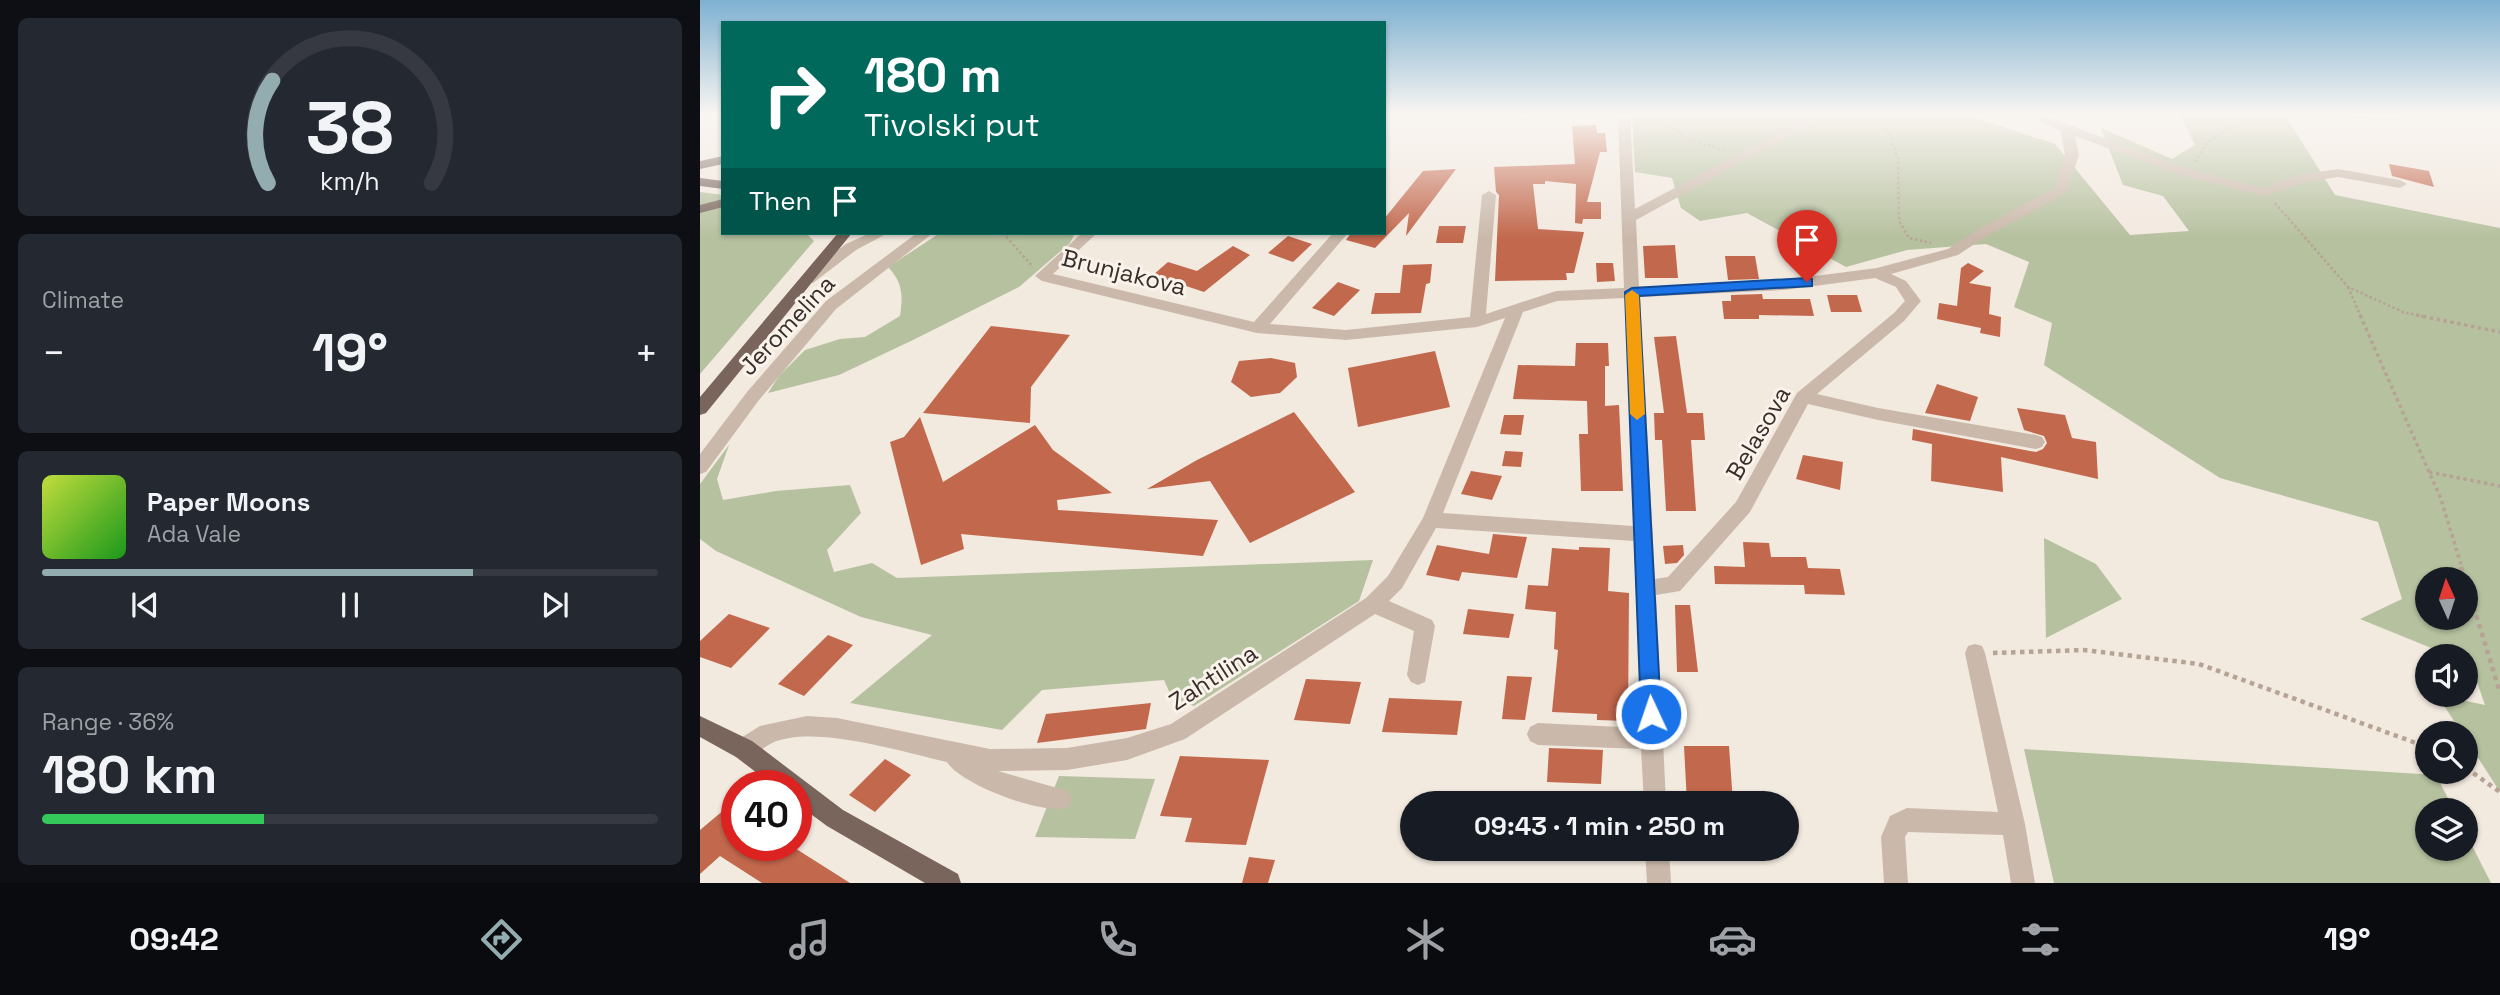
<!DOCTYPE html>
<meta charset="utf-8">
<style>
:root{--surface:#171b24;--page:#242831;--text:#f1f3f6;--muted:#9ea1a6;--line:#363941;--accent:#93acaf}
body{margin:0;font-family:"Space Grotesk",sans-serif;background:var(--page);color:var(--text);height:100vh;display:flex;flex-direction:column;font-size:26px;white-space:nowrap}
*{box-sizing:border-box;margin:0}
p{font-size:23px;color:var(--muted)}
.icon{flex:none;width:38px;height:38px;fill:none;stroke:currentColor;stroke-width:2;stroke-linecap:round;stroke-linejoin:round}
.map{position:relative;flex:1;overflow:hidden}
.drawer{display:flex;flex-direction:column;gap:18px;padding:18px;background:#0d0f14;width:700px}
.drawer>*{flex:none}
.banner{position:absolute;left:21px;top:21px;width:665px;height:214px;border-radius:0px;box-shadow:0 2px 5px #0004;background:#00695c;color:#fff;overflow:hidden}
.needle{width:46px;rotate:357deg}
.buttons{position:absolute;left:1715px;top:567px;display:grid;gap:14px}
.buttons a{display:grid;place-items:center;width:63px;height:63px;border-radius:50%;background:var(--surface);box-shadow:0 2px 5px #0004;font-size:35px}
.speed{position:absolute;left:21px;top:770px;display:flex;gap:14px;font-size:35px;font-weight:700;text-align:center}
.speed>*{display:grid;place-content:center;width:91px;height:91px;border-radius:50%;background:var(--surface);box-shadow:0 2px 5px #0004;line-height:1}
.speed .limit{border:10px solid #d22;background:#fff;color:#111}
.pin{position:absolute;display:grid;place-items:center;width:60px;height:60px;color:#fff;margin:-72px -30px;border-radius:50% 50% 50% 0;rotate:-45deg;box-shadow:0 0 7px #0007}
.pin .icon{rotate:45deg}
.me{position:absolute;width:77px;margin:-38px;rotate:357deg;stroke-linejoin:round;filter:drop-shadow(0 0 5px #0008)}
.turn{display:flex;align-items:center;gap:24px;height:147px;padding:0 28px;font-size:32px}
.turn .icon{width:91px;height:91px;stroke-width:2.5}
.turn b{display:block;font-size:49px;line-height:60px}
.then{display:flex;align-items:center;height:66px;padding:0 28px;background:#0003;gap:14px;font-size:26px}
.big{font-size:52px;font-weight:700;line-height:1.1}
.drawer .tile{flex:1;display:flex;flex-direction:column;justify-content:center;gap:10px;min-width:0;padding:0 24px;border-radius:10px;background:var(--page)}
.drawer .dial{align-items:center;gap:0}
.dial svg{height:182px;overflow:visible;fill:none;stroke:var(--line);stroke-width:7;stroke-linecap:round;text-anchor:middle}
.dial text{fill:var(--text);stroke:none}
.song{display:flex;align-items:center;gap:21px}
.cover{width:84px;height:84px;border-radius:10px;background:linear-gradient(135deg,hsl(70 70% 55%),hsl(120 70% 35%))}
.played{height:7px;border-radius:4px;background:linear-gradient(90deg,var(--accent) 70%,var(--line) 70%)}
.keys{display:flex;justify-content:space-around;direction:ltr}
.heat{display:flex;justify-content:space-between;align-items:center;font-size:38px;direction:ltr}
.charge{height:10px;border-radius:5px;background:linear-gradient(90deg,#34c759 36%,var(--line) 0)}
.trip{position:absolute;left:700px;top:791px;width:399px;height:70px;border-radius:35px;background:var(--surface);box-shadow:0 2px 5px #0004;font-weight:700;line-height:70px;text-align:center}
.tab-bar{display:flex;height:112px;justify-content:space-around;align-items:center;background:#090b0e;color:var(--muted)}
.tab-bar .icon{width:49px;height:49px}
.tab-bar .on{color:var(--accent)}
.tab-bar b{font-size:32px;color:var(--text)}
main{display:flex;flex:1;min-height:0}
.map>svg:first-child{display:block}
.green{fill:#b6c19f;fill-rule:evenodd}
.building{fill:#c2684d}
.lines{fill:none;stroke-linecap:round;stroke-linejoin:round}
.path-far2{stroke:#b6a395;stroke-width:2.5;stroke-dasharray:2.5 2.5;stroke-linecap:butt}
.path-far1{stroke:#b6a395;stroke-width:3.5;stroke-dasharray:3.5 3.5;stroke-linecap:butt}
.path{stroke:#b6a395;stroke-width:4.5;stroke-dasharray:4.5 4.5;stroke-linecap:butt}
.minor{fill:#cab9ab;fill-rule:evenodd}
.major{fill:#79655c;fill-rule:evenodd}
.route{fill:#1a73e8;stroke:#114b97;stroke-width:2}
.slow{fill:#f59e0b}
.labels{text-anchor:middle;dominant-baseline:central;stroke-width:6;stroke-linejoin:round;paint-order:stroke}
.street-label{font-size:24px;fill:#382e2a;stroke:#faf3eb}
</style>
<main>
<section class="drawer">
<div class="tile dial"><svg viewBox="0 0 100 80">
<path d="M14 69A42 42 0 1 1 86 69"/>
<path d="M14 69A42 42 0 0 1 16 24" stroke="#93acaf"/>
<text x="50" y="56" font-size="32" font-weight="700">38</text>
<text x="50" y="72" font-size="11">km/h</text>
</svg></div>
<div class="tile"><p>Climate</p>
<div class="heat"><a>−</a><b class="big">19°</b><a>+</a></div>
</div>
<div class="tile">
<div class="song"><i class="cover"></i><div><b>Paper Moons</b><p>Ada Vale</p></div></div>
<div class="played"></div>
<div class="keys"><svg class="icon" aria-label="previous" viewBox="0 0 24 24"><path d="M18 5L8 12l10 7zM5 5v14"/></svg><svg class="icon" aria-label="pause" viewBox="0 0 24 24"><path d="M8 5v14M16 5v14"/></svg><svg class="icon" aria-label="next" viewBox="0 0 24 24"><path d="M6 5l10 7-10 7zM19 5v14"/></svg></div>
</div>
<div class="tile"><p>Range · 36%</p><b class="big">180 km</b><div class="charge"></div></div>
</section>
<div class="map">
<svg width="1800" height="883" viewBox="0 0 1800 883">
<rect width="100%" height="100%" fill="#f2e9df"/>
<path class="green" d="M932,115H1266L1355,144L1430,235L1489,231L1463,196L1423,185L1401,128L1472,159L1495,145L1480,115H1585L1635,195L1800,228V792L1766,739V733H1762L1737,695L1785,705L1771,665L1766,662V656H1751L1660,619L1702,599L1678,522L1520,478L1344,365L1352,323L1314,307L1329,262L1286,244L1207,250L1146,267L1047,213L1000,221L981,208L972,178L935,172ZM1727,579H1766V618H1727Z
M0,192L23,195V233H106L114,241L0,374Z
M240,233H375L370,243L319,287L213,340L139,375L68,393L79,376L105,350L140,339L165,337L200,316C203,295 203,283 188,267Z
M29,445L17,479L23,500L76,491L150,485L161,513L127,550L134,572L172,563L197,578L673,560L659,601L494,706L472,698L464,680L342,690L302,730L150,703L232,635L161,617L16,551L0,539V484Z
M1344,538L1396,564L1422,599L1346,638Z
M1324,749L1736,775L1754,810H1727V849H1766V834L1791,883H1354Z
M359,776L455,779L435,839L335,837Z"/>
<path class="building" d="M896,125L897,133H905L907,152H900L887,202H901V219H883L882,224L875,223L876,184L845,181V184H833L838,229L884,232L874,273H866L867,280L795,281L799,195L796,192L794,167L875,164L872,126Z
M1689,164L1729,171L1734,187L1692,176Z
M756,169L706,236L709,213L675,248L646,240L651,233H684V219L723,171Z
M739,226H766L763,243H736Z
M588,236L612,244L593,262L568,253Z
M975,245L978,278H945L943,246Z
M533,246L550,255L504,292L453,275L468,262L497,271Z
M1025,256H1055L1059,279L1028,280Z
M896,263H913L915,281L897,282Z
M1268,263L1284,271L1269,283L1291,287L1289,314L1301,317L1300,337L1280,333L1281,328L1237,319L1239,303L1257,306L1261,268Z
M732,264L730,283L726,284L721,313L671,314L675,293H700L703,265Z
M638,282L660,290L634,316L612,308Z
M1062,294L1063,299H1110L1114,316L1059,315V319H1024L1022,301H1031V295Z
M1127,295H1157L1162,312H1131Z
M291,326L370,335L331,387L330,423L223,413Z
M976,336L987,413H1003L1005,440H991L996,511H966L962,440H955L954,413H964L954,337Z
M876,343H908L909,366H905V406L919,405L923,491H881L879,434H888L887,401L813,399L818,365L875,366Z
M735,351L750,407L658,427L648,368Z
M571,358L595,363L597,377L580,393L551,397L531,382L539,361Z
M1237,384L1278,397L1270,421L1225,413Z
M1317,408L1365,415L1372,438L1396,442L1398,479L1301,457L1303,492L1231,481L1232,444L1212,440L1213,429L1336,452L1343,449L1347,443L1344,436L1324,430Z
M594,412L655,492L550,543L510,481L447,489L497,460Z
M804,415H824L821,435L800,434Z
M220,417L243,482L335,425L353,450L412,493L357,500L358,510L518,520L503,556L261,534L264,549L221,565L190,442L204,437Z
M805,451L823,452L821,467L802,466Z
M1103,455L1143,462L1140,490L1096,479Z
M771,471L802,476L792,500L761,494Z
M793,534L827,537L817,578L762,572L759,581L726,575L737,545L789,554Z
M1043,542L1069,543L1071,557H1106L1108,568L1140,569L1145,595L1105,594L1104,585L1015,584L1014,566L1045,567Z
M983,545L984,555L977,563L965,564L963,546Z
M879,547L910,548L908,591L929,593L928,721L897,720V714L852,712L858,650L854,649L856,612L825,609L828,585L848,586L852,548L879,550Z
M975,605H990L998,672H977Z
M768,609L814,614L809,638L763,634Z
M29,614L70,628L31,668L0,657V641Z
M128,635L153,645L104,696L78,684Z
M807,676L832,677L825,720L802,719Z
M606,679L661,682L650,724L594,720Z
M689,698L762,701L757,735L682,732Z
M451,703L446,729L337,743L346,714Z
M984,746H1029L1033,803H987Z
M849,748L903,750L901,784L847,782Z
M480,756L569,760L546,845L485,842L492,818L460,816Z
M185,759L211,775L175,812L149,795Z
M37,799V845H90L150,883H62L20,856L0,874V830Z
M549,857L575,860L568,883H542Z"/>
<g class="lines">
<path class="path-far2" d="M951,115L990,140L1024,150
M1181,115L1198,158L1199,221L1209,238L1231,243
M1633,115L1697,120
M1495,162L1507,142L1555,115
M1575,203L1648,287L1703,312L1725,317
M303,233L333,267
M1648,287L1661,317"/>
<path class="path-far1" d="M1660,315L1741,499L1762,568
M1716,315L1800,332
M1729,472L1800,486"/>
<path class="path" d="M1761,567L1765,579
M1766,581L1800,693
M1293,653L1384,650L1499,664L1727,747
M1766,768L1800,792"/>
<path class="minor" d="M918,115H930L935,209L1113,115H1128L936,220L939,287L1084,280L1177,268L1248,249L1275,231L1355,188L1365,155L1361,131L1326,115H1343L1442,153L1494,170L1564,188L1598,175L1638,169L1700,180L1707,184L1700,188L1638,177L1606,182L1565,196L1484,176L1375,136L1379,155L1366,193L1285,237L1258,255L1191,274L1206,281L1221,301L1204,321L1117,394L1178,408L1336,435L1342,437L1345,442L1342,447L1336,449L1178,420L1108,404L1050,512L980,591L956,595L966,803H944L941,749L838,745L830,741L827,734L830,727L838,723L941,728L934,541L736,528L702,588L689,601L732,620L735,626L725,682L718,685L711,682L707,675L714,631L675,614L485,739L427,760L367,770L298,771L368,791L372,799L368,807C345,817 260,784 247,762C202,752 114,724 72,743C62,748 54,756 44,760L36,757L33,749L36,741L60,726L107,716L137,718L290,749L367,748L427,738L471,724L666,598L688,576L723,518L805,318L777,327L646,340L557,333L342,281L335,276L382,233H397L353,274L554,322L633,233H648L570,324L646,330L770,317L782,195L789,191L796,195L786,314L856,291L924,288ZM1175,278L1196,287L1205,301L1194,313L1097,393L1036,502L968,577L955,579L940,297L1084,290ZM925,298L933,526L743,513L823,312L857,301Z
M170,233H188L156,250L113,283H103L101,280L103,277L146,244Z
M217,233H233L136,309L59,400L6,472L0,474V454L47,392L126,301Z
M1275,644L1282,646L1285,653L1325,824L1335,883H1311L1303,835L1208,832L1205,837L1208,883H1184L1181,837L1190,816L1207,808L1298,812L1265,653L1268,646Z
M945,849H969L971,883H947Z"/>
<path class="major" d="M23,156V164L0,169V161Z
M0,178L23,181V189L0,186Z
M23,199V207L0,213V205Z
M138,233H152L6,413L0,415V397Z
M0,716L52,741L143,810L258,874L261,883H225L127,826L96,803V786H74L36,757L0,737Z"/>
</g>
<linearGradient id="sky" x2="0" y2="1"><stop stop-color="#7eb1d1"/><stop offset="0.48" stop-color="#f9f5f1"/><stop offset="1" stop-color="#f9f5f1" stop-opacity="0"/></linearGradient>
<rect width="1800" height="238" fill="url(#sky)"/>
<path class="route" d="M1107,278L1112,279V286L939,296L961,714L958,721L951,723L944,721L941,714L925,292L932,288Z"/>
<path class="slow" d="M932,290L939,295L945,414L937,420L930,414L925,295Z"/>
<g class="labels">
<g class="street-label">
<text transform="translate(424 272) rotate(14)">Brunjakova</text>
<text transform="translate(87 325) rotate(-47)">Jeromelina</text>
<text transform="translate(1058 433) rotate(-60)">Belasova</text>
<text transform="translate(513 677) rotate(-33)">Zahtilina</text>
</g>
</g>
</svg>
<div class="buttons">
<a><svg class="needle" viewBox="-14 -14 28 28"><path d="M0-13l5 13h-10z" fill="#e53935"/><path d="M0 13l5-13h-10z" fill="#9ea1a6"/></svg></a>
<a><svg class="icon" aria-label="sound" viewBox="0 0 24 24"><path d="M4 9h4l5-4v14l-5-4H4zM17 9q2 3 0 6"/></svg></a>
<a><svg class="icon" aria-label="search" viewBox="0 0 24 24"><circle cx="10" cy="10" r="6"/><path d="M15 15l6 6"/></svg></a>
<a><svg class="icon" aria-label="layers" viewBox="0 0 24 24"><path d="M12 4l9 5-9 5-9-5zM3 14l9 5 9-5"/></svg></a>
</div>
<div class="speed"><div class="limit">40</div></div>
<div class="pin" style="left:1107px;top:282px;background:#d93025"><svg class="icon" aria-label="arrive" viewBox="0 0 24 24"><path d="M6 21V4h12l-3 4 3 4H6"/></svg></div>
<svg class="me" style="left:951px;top:714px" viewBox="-20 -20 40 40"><circle r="17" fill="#1a73e8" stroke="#fff" stroke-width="3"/><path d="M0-11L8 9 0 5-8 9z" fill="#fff"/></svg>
<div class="trip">09:43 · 1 min · 250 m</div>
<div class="banner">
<div class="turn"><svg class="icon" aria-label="right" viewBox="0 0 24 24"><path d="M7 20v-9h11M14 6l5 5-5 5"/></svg><div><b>180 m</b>Tivolski put</div></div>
<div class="then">Then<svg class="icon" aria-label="arrive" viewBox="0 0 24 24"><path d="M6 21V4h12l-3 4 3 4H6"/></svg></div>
</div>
</div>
</main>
<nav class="tab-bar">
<b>09:42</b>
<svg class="icon on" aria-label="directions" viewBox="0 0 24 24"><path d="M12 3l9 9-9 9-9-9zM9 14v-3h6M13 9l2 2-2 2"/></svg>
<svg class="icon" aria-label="music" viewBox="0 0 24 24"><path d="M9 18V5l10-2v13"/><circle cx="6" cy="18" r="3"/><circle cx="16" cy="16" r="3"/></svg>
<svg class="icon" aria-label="phone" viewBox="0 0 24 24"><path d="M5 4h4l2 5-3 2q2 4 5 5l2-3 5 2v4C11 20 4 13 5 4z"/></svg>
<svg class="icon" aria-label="climate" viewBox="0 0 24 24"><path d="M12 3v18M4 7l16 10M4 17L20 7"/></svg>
<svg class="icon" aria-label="car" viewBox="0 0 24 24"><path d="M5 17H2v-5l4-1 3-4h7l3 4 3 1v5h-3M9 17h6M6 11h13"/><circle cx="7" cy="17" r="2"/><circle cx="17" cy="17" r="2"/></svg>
<svg class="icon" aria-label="filters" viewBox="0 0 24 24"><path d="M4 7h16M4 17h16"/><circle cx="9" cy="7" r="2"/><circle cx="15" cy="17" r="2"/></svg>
<b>19°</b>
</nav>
